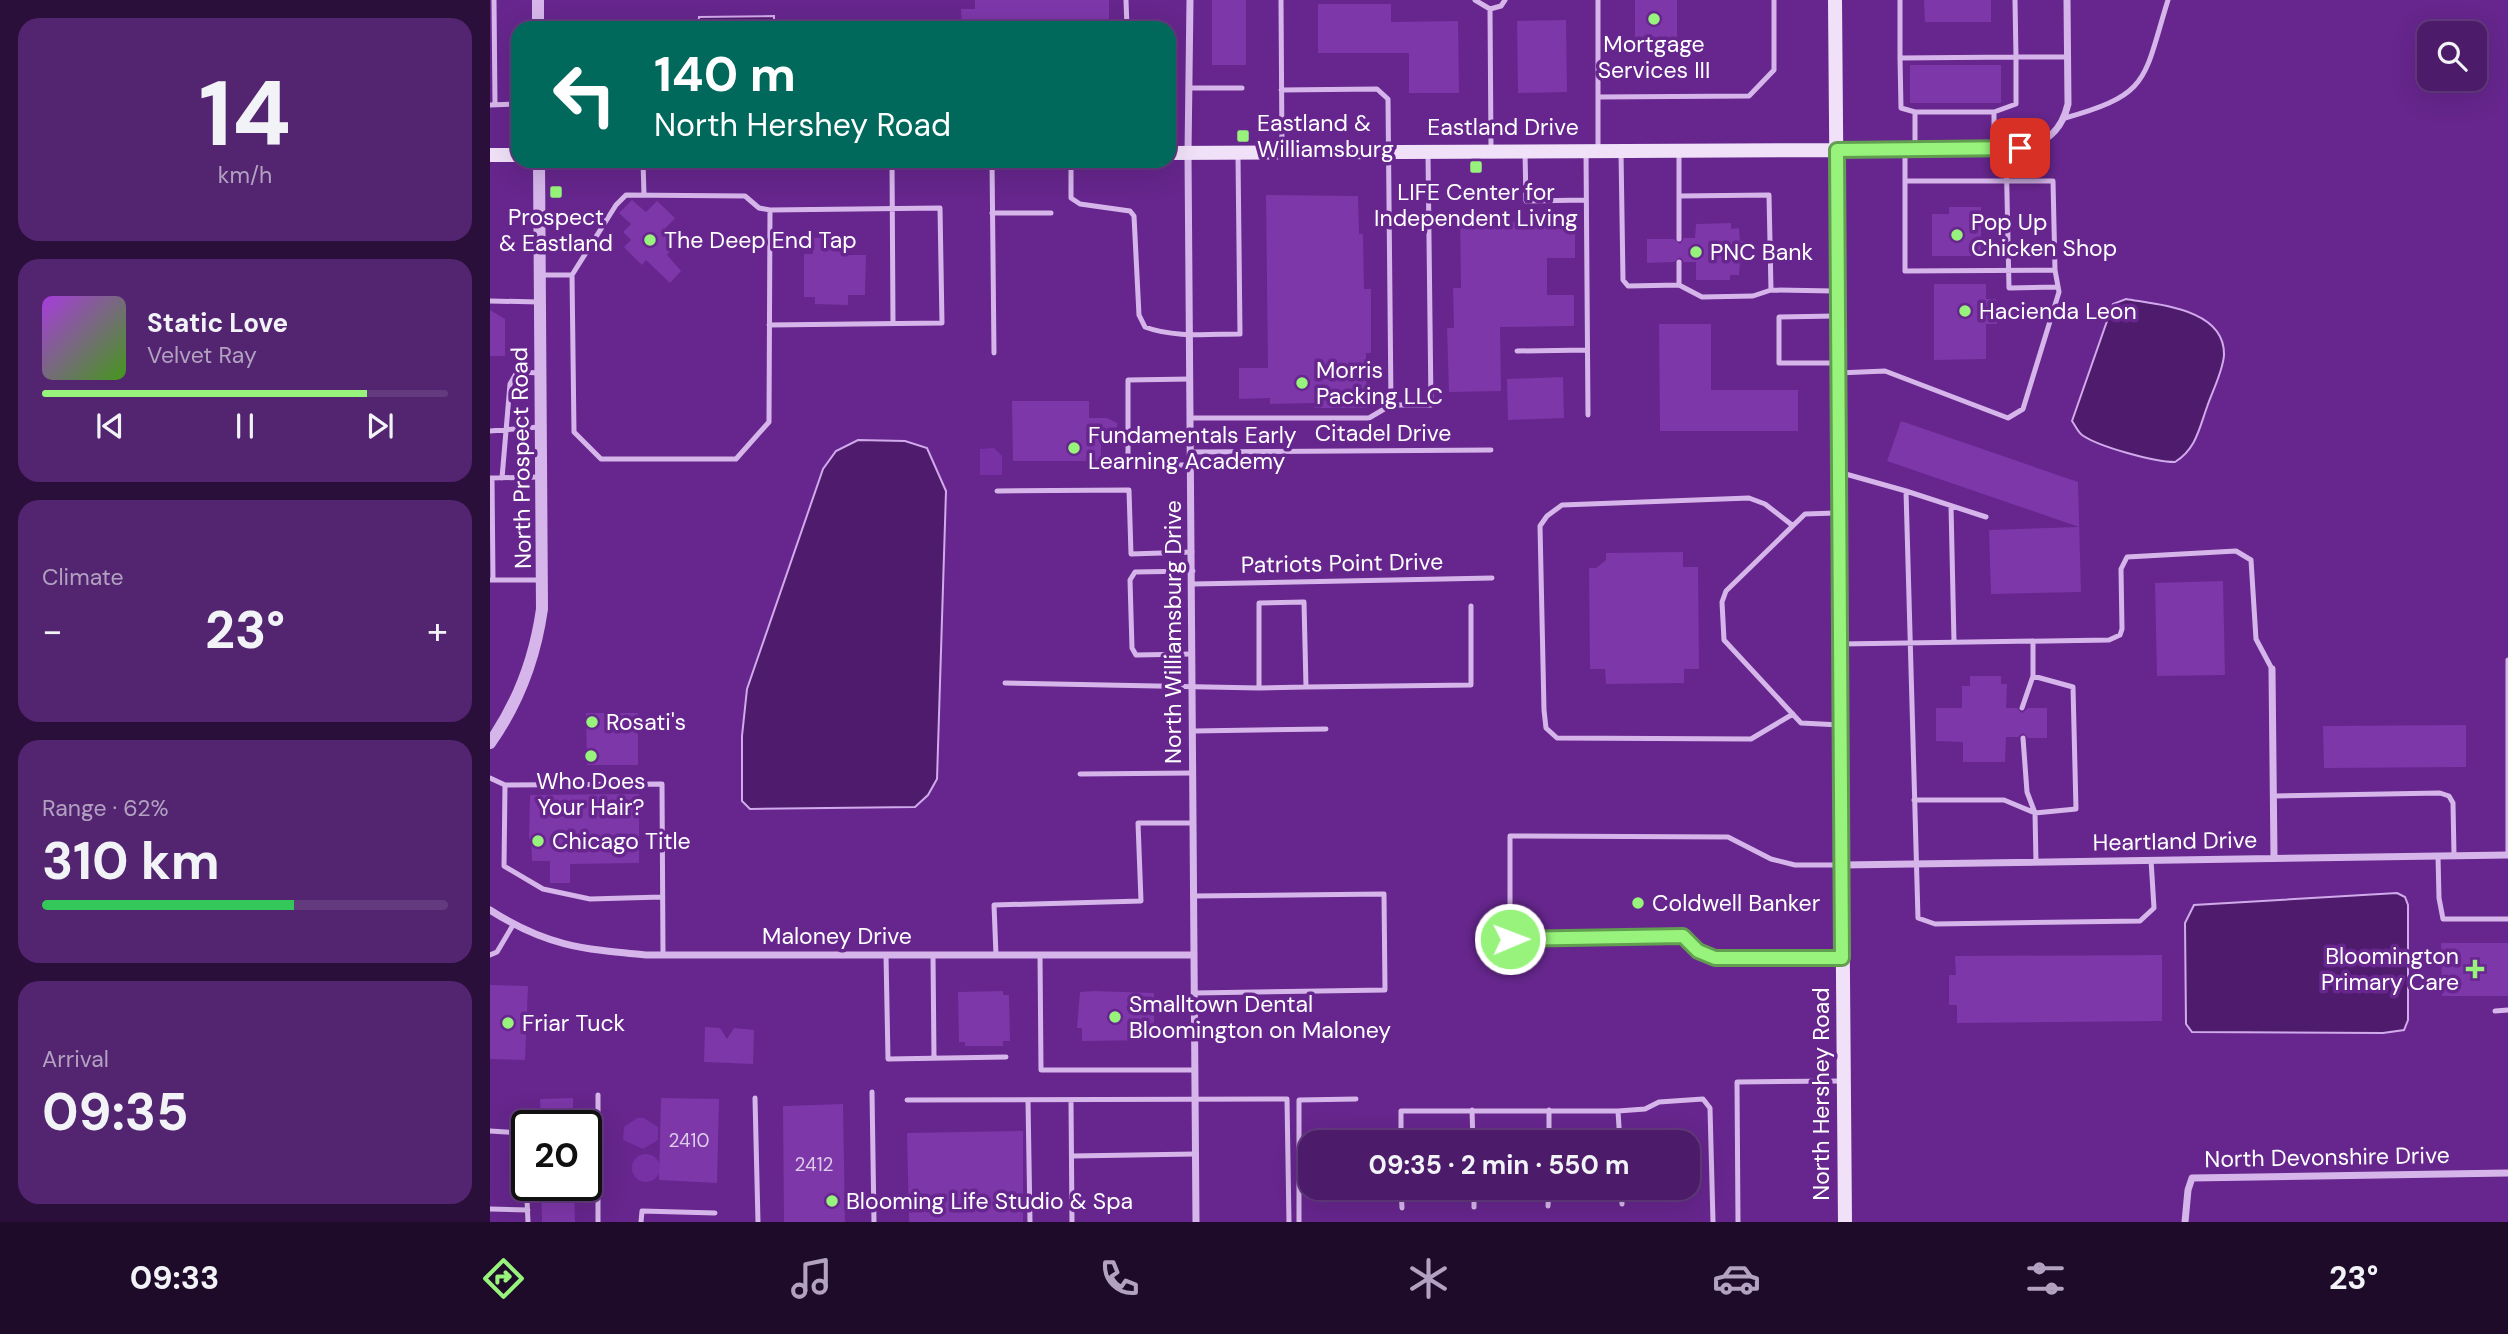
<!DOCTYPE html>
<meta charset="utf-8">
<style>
:root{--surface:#4c1c6a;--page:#532570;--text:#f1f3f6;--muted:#b2a1c1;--line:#633a7e;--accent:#97f37b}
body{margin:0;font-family:"DM Sans",sans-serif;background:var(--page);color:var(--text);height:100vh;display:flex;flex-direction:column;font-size:26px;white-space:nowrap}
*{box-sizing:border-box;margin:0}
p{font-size:23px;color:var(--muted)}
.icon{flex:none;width:38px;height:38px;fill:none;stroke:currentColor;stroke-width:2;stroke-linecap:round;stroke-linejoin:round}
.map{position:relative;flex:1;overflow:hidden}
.drawer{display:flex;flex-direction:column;gap:18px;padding:18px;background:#2a0f3a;width:490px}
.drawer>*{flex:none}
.guide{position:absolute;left:21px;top:21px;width:665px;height:147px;border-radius:21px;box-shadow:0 7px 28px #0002,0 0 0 2px var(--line);background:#00695c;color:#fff;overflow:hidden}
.fabs{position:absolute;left:1927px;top:21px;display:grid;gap:14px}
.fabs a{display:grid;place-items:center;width:70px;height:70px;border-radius:14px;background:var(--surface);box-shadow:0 7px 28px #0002,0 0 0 2px var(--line);font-size:35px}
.speed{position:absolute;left:21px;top:1110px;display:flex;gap:14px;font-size:35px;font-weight:700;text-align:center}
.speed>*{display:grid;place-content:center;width:91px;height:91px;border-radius:50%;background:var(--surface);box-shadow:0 7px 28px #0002,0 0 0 2px var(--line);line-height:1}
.speed .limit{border:4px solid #111;border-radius:10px;background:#fff;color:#111}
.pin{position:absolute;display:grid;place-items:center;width:60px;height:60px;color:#fff;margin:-30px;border-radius:14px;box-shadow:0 4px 10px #0006}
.me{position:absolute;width:77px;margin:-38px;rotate:89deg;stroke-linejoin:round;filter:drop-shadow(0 0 5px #0008)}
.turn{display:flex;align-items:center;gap:24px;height:147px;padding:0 28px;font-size:32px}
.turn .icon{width:91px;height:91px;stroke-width:2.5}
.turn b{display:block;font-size:49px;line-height:60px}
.big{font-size:52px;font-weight:700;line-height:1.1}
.drawer .widget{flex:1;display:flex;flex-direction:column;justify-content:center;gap:10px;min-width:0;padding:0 24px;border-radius:21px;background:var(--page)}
.drawer .dial{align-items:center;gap:0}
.dial b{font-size:91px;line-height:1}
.song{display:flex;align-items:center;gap:21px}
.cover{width:84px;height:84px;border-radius:10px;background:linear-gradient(135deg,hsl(280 70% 55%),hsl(100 70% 35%))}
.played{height:7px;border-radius:4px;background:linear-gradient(90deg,var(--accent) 80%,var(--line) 80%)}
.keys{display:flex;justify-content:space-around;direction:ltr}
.heat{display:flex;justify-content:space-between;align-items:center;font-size:38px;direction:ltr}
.charge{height:10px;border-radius:5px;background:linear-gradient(90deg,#34c759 62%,var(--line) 0)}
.trip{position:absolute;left:808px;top:1130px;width:402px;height:70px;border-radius:21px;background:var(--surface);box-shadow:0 7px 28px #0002,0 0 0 2px var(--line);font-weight:700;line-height:70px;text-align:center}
.tabs{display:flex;height:112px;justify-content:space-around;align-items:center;background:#1e0b2a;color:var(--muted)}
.tabs .icon{width:49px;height:49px}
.tabs .on{color:var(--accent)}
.tabs b{font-size:32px;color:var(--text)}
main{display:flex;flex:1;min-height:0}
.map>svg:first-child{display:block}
.green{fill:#7731a4}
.water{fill:#4f1b6d;stroke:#d1aaeb;stroke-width:2}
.building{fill:#7d37a9}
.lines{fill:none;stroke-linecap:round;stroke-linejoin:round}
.service{stroke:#d6b6ea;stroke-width:5}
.minor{stroke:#d6b6ea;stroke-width:7}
.tertiary{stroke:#d6b6ea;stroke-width:12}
.secondary{stroke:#f0e1f9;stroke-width:14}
.route-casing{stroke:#629e50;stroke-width:18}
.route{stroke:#97f37b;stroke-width:12}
.poi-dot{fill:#97f37b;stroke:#66268d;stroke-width:2.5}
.labels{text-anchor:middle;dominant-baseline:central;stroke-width:7;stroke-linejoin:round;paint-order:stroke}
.number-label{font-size:19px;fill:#decdea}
.poi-label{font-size:23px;fill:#fff;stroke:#66268d;text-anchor:start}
.street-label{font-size:23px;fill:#fff;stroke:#66268d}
</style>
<main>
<section class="drawer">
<div class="widget dial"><b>14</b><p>km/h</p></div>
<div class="widget">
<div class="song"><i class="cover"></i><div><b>Static Love</b><p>Velvet Ray</p></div></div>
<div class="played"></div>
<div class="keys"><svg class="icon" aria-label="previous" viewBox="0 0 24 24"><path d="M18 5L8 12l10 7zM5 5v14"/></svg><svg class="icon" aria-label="pause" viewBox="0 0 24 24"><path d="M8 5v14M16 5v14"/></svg><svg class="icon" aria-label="next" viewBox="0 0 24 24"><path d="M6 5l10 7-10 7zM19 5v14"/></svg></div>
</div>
<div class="widget"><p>Climate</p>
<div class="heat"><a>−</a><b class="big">23°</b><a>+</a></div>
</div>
<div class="widget"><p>Range · 62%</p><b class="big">310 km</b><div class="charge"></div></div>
<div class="widget"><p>Arrival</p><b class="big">09:35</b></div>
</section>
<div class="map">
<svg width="2018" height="1222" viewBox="0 0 2018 1222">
<rect width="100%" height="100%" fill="#66268d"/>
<path class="green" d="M504,448L512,456V475H490V449Z
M147,1118H154L168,1127V1140L153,1149L133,1140L134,1127Z
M142 1168a14 14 0 1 1 28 0a14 14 0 1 1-28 0Z"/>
<path class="water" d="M284,16V28H208L209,17Z
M1636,299C1670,305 1735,309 1734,355C1733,371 1722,392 1717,407C1709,429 1706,449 1685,462C1665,462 1609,447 1592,435C1588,432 1585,425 1582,421L1623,304Z
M368,440L415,441L437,448L456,491L447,779L438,795L425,807L260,809L252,801V736L257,689L333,469L346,451Z
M1907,893L1915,897L1918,905V1020L1914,1030L1893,1033L1702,1032L1696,1024L1695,923L1704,905Z"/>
<path class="building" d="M485,0H619V28H472L471,9H485Z
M722,0H756V65H722Z
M1145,0H1187V40L1145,41Z
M1434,0H1501V22H1435Z
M828,4H901V22L968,21L969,93H919V53H828Z
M1076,20L1077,92L1028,93L1027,21Z
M1420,65H1511V103H1420Z
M776,195L868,196L869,234H873L874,289H881V353H876L877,408H825L824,403L780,404V398L749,399V368H778Z
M142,200L156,212L167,201L185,218L172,232L185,245L177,255L191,271L180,283L156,260L152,265L134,247L141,240L133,232L141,224L129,213Z
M1459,207H1491V256H1442V214H1459Z
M1007,214L1008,222L1085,221V258H1057V295H1084V326L1010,327L1011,391L959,392L957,328H964L963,288H971L970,215Z
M1241,223V229L1249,228L1250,241H1255V262H1250L1249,275H1240V280H1206V262H1194L1190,257L1184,262L1157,263V239H1184L1190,244L1194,238H1205L1206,224Z
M358,237L359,255H376L375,295H358V305L325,304V297H314V254H323V238Z
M1444,284H1496V299H1506L1507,324H1496V359L1444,360Z
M0,310L15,319V356H0Z
M1169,324H1221V390H1308V431H1170Z
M1073,377L1074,418L1018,420L1017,379Z
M522,401H599V418H617L627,423V432L611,440V461H523Z
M1411,421L1588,482L1591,592L1501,594L1499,530L1589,527L1397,461Z
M1193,552V567H1208L1209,669H1194V683L1116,684L1115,669H1100L1099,568H1106L1116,560V553Z
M1733,581L1735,675L1667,676L1665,583Z
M1480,676H1511V684H1517L1516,708H1527L1532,713L1538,708H1557V738H1538L1533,733L1528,737H1516L1515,762H1473V742L1446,741V708H1472V686H1480Z
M96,713H148V765H97Z
M1976,725V767L1834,768L1833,726Z
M149,794V863L80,864V883H60V861H42L41,839H39L40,795Z
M1951,943H2018V996H1952Z
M1672,955V1021L1467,1023V1005H1459V975H1466L1465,956Z
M0,985L38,986L35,1060L0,1059Z
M513,991V995H519L520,1041H513V1046H475V1042H469L468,992Z
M605,991L664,993V1040L592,1041V1028H587L590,992Z
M215,1027L230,1028L237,1039L244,1028L264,1030L263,1064L214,1062Z
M83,1098V1125H51L50,1099Z
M171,1098L229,1099L227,1183L169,1180Z
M353,1104L355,1222H294L293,1106Z
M533,1131V1222H419L417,1133Z
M51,1185H84L85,1222H52Z"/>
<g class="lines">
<path class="service" d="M4,0L5,105
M636,0L637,28
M791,0L792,152
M985,0L1000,9L1011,6L1015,0
M1108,0V149
M1410,0V58
M1000,9L1001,149
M699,88H752
M791,90L887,89L898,99L901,405
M1108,97L1259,96L1284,70V0
M0,105L28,104
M1425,112L1411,108L1410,58L1526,57L1525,0
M1504,112L1526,104V57H1577
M1575,118C1661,94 1653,80 1678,0
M1516,148L1519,288L1568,287
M1415,149V271L1565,270L1563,181H1415
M1425,149V112H1504V148
M1035,152L1036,201L1096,200
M1096,152L1098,415
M1131,152L1133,280L1138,286L1189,285L1212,297L1263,296L1281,290
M1189,153V196L1279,195L1281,290L1344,291
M153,161L154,195
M402,161L403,324
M502,161L504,353
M581,161V198L590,204L640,211L644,216L649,315L655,327C684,338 719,334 750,334L748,156
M136,195L255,196L269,208L280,210L279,422L246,459H111L84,432L82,275L126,205Z
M502,213H561
M1189,239V196
M1189,262V285
M50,275H82
M0,301L49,302
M1345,316L1289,317V363H1348
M279,325L452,323L450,208L280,210
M1027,351L1097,350
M1348,373L1395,371L1518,418L1533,409L1569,292L1565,270
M700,379L638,380V465H701
M701,418H879L901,405H941L938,154
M0,431L49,427
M701,452L1001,450
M1352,473L1416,491L1428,918L1445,924L1650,921L1664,908L1661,860
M0,478L49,477
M2,478L3,580
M12,478L20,384L27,372L51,373
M507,491L639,490L641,554L702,552
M1416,491L1496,517
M1461,506L1464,642
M1346,513L1315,514L1236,591L1232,602L1234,640L1311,723L1350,725
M1302,525L1275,504L1259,498L1072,505L1057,516L1050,526L1054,710L1056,728L1067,738L1261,739L1303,714
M0,580H50
M703,584L1002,578
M1351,644L1619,640L1630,635L1632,629L1631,569L1637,557L1746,551L1761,560L1766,639L1782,669
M702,654L646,655L642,648L640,580L645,572L703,571
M515,683L769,688V603L814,602L816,687L769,688
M816,687L981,685V606
M1532,708L1543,676V641
M703,731L836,729
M1533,738L1537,792L1545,813L1546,862
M590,774L703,773
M0,778L15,785L14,866L53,889L100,899L172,897
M15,785L172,784L173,955
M1784,796L1950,793L1959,796L1963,803L1964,855
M1424,800H1514L1545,813L1586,809L1583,687L1543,676
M2018,855V660
M1948,856L1949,898L1953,919H2018
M1352,865H1305L1281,859L1238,837L1020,836V939L1193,936L1208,951L1225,958H1352
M703,896L894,894L895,990L704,993
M0,955L7,952L23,925
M396,955L398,1059L516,1057
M443,955L444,1058
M506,955L504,905L651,901L648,823H703
M550,955L551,1070H705
M2005,1011L2018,1010
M382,1092L384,1222
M108,1095V1222
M265,1098L268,1222
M417,1100L797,1099L799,1222
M538,1100L540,1222
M581,1100L582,1222
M982,1110L983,1143
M1128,1111L1130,1143
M0,1131L34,1133L38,1222
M911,1143V1111H1128L1155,1109L1169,1102L1213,1099L1220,1108L1223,1222
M1059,1143V1110
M582,1156L705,1154
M911,1188L912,1208
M984,1188V1207
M1131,1188L1132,1204
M1058,1206L1059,1188
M0,1209L38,1210
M151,1222L152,1211L225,1213
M809,1222V1100L866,1099
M1248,1222L1247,1082L1353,1081"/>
<path class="minor" d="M700,0L698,153L706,1222
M1347,150L1530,148C1557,144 1572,130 1578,104L1577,0
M1782,669L1784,858
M1353,865L2018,855
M0,910C56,946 92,949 156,955H703
M1695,1222L1698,1190L1702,1178L2018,1173"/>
<path class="tertiary" d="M48,0V28
M0,743C29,702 45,658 52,609L49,161"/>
<path class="secondary" d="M1345,0L1355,1222
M679,153L1347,150
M0,155H28"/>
</g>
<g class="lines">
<g class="route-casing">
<path id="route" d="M1020,939L1193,936L1208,951L1225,958H1352L1347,150L1530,148"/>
</g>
<use href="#route" class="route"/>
</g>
<g class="poi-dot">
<circle cx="1164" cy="19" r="7"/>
<rect x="746" y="129" width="14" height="14" rx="3.5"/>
<rect x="979" y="160" width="14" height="14" rx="3.5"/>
<rect x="59" y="185" width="14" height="14" rx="3.5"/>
<circle cx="1467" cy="235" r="7"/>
<circle cx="160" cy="240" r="7"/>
<circle cx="1206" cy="252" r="7"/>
<circle cx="1475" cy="311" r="7"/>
<circle cx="812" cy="383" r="7"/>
<circle cx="584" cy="448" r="7"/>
<circle cx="102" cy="722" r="7"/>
<circle cx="101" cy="756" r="7"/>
<circle cx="48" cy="841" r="7"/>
<circle cx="1148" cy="903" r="7"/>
<path d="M1981.5 958.5h7v7h7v7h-7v7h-7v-7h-7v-7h7z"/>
<circle cx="625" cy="1017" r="7"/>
<circle cx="18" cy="1023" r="7"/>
<circle cx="342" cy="1201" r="7"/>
</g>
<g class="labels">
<g class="number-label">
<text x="199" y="1140">2410</text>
<text x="324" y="1164">2412</text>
</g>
<g class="poi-label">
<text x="1164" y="44" text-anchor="middle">Mortgage<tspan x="1164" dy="26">Services III</tspan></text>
<text x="767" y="123">Eastland &amp;<tspan x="767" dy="26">Williamsburg</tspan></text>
<text x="986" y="192" text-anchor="middle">LIFE Center for<tspan x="986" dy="26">Independent Living</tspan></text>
<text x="66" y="217" text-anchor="middle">Prospect<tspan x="66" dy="26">&amp; Eastland</tspan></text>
<text x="1481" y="222">Pop Up<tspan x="1481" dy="26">Chicken Shop</tspan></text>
<text x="174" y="240">The Deep End Tap</text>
<text x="1220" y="252">PNC Bank</text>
<text x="1489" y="311">Hacienda Leon</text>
<text x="826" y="370">Morris<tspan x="826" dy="26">Packing LLC</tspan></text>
<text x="598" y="435">Fundamentals Early<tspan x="598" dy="26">Learning Academy</tspan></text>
<text x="116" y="722">Rosati's</text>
<text x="101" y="781" text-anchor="middle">Who Does<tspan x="101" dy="26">Your Hair?</tspan></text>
<text x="62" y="841">Chicago Title</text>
<text x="1162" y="903">Coldwell Banker</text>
<text x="1969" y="956" text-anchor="end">Bloomington<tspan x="1969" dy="26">Primary Care</tspan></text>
<text x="639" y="1004">Smalltown Dental<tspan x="639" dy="26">Bloomington on Maloney</tspan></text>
<text x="32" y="1023">Friar Tuck</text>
<text x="356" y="1201">Blooming Life Studio &amp; Spa</text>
</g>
<g class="street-label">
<text x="1013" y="127">Eastland Drive</text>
<text x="893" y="433">Citadel Drive</text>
<text transform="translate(31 458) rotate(-91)">North Prospect Road</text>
<text transform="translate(852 563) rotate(-1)">Patriots Point Drive</text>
<text transform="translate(683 632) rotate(-90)">North Williamsburg Drive</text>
<text transform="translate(1685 841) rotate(-1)">Heartland Drive</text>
<text x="347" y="936">Maloney Drive</text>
<text transform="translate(1331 1094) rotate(-90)">North Hershey Road</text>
<text transform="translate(1837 1157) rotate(-1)">North Devonshire Drive</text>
</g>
</g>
</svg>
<div class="fabs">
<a><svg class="icon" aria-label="search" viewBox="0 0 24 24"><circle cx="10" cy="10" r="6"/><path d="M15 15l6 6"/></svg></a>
</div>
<div class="speed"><div class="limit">20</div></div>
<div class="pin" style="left:1530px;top:148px;background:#d93025"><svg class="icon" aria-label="arrive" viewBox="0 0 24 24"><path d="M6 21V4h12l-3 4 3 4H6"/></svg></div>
<svg class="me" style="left:1020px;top:939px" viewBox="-20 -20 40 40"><circle r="17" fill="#97f37b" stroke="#fff" stroke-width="3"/><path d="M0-11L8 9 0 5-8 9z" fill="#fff"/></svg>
<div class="trip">09:35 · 2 min · 550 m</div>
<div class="guide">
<div class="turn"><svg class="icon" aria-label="left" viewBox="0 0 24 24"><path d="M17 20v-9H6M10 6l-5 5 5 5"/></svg><div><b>140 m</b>North Hershey Road</div></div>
</div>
</div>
</main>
<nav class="tabs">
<b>09:33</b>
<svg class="icon on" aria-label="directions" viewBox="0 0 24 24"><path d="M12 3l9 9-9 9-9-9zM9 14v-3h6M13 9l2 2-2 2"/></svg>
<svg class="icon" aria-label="music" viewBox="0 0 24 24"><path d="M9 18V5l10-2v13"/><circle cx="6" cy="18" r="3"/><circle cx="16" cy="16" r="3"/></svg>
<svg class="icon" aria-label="phone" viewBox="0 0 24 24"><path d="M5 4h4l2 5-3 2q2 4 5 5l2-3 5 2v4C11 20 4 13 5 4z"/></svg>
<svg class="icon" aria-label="climate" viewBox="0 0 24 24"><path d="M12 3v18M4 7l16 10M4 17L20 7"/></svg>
<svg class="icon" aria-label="car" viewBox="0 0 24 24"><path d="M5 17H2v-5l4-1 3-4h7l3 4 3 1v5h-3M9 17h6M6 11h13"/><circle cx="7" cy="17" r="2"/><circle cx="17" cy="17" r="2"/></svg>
<svg class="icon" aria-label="filters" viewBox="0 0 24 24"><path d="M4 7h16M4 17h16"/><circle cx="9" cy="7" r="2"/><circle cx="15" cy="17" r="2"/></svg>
<b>23°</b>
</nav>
